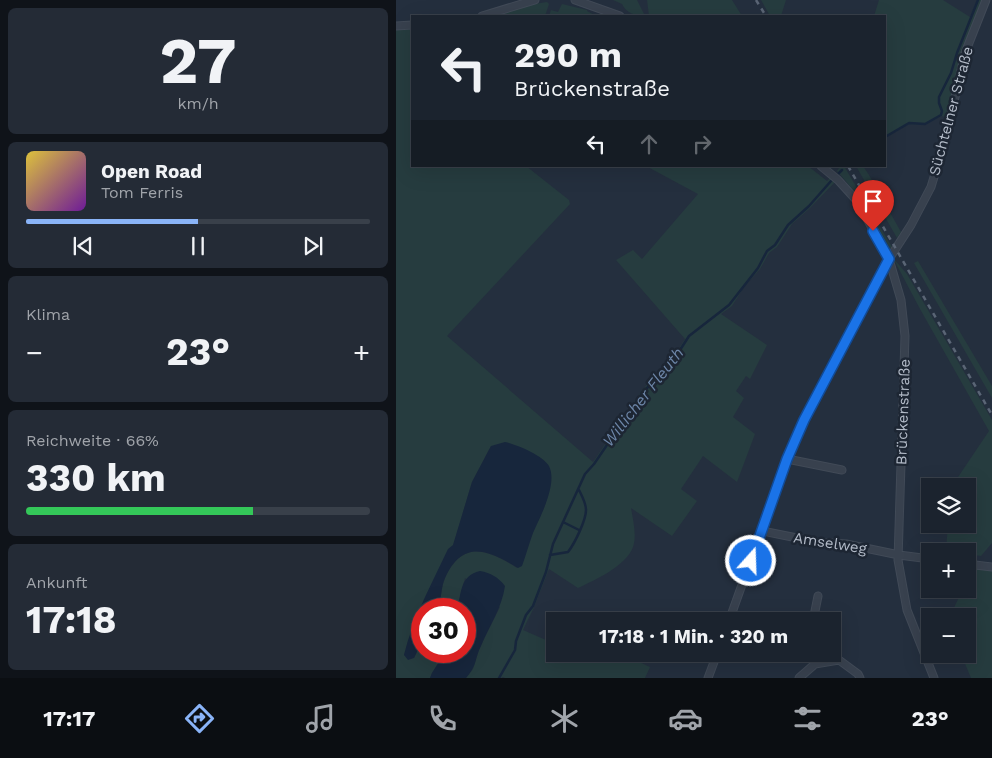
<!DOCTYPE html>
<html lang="de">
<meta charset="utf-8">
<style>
:root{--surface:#1b232e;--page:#242b36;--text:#f1f3f6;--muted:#a0a4aa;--line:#39404a;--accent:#8ab4f8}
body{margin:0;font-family:"Work Sans",sans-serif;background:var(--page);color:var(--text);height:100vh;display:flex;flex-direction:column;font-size:19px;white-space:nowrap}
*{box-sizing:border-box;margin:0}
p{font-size:16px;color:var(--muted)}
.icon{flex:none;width:28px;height:28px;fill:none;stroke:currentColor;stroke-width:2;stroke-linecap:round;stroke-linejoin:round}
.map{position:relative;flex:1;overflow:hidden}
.panel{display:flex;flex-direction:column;gap:8px;padding:8px;background:#0f1319;width:396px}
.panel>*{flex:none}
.guide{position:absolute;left:15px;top:15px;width:475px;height:152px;border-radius:0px;box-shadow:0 5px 20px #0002,0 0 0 1px var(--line);background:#1b232e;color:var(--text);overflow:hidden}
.fabs{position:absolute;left:525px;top:478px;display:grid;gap:10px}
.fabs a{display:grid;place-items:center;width:55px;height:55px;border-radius:0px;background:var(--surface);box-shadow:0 5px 20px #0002,0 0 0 1px var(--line);font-size:25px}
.speed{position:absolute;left:15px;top:598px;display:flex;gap:10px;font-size:25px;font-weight:700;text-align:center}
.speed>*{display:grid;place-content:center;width:65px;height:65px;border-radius:50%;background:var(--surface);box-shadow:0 5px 20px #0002,0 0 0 1px var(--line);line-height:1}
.speed .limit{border:8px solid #d22;background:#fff;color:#111}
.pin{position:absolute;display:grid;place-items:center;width:42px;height:42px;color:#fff;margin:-51px -21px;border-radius:50% 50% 50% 0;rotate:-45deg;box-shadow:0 0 5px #0007}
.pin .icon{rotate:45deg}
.me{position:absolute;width:55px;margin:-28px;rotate:20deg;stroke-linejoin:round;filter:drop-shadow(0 0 4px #0008)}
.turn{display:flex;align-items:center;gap:18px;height:105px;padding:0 20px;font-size:22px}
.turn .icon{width:65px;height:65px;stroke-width:2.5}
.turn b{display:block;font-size:35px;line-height:42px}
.lanes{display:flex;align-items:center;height:48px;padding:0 20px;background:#0003;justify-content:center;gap:25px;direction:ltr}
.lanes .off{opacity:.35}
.big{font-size:38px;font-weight:700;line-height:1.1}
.panel .card{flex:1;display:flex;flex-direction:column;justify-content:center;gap:8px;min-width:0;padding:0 18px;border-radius:8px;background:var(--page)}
.panel .dial{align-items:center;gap:0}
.dial b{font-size:65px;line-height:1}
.song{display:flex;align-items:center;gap:15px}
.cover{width:60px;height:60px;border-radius:8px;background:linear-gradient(135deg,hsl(50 70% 55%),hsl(280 70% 35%))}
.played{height:5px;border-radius:2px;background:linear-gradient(90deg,var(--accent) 50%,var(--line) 50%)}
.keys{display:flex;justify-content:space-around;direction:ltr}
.heat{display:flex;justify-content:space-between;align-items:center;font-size:28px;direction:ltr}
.charge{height:8px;border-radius:4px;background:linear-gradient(90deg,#34c759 66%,var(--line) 0)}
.trip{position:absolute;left:150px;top:612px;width:295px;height:50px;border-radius:0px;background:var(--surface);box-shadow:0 5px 20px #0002,0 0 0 1px var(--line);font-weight:700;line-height:50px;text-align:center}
.tabs{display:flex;height:80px;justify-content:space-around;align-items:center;background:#0b0e12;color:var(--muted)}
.tabs .icon{width:35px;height:35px}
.tabs .current{color:var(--accent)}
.tabs b{font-size:22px;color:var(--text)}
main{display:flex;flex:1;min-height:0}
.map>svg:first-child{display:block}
.green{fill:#263c3f}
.water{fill:#17263c}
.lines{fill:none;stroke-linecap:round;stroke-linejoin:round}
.stream{stroke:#17263c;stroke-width:2.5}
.minor-casing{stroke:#414a57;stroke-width:9}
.minor{stroke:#38414e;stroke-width:7}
.rail{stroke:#5a6575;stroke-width:2.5;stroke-dasharray:5 5;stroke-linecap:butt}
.route-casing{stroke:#114b97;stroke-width:12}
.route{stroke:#1a73e8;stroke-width:9}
.labels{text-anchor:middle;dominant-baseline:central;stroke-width:5;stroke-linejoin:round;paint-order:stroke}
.street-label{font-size:15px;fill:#b4bcc9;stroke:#1d2633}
.water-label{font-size:16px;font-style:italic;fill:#6d86a8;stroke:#1d2633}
</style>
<main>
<section class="panel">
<div class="card dial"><b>27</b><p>km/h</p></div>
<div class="card">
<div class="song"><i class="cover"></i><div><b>Open Road</b><p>Tom Ferris</p></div></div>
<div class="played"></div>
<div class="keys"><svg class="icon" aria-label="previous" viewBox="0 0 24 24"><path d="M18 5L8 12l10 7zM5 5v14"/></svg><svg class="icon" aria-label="pause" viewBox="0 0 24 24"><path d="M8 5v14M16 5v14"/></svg><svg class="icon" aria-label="next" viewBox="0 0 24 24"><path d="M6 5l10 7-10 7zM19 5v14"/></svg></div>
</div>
<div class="card"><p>Klima</p>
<div class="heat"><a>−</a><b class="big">23°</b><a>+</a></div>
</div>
<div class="card"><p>Reichweite · 66%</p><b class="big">330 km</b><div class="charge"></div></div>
<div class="card"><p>Ankunft</p><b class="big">17:18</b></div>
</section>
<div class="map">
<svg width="596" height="678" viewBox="0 0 596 678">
<rect width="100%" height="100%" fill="#242f3e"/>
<path class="green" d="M217,0H241L249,16C240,16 230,13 226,4Z
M251,0H336L346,16H253Z
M365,0H390L385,16H374Z
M483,0H547L574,17L581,0H587L552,118L546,116L528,125L513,124L489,138V16H478Z
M151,2L153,4L149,16H98L138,4Z
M166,4L191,10V11L200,16H153L155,10L162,12Z
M16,29V166H130L173,200L174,204L51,336L197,462L247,389L276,359L289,339L220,260L237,250L246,259L302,194L250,166H412L431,181L434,178L439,182L414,208L396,224L381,247L373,253L364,269L348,287L336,306L325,314L371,345L354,379L350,376L340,391L348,398L337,417L359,434L341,482L307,456L285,489L301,501L276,536L235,508C237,520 241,535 237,547C230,566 199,580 182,588L153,569L139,605L127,630L159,644V654H226L254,667L249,678H109L107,677L105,678H70L77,669L83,649L104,607L69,578L61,609H43C45,599 45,587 49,578C67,539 92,550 121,568L150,503L95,446L76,482L57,546L29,597L12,641L8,655L18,658L26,641V651H50L36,673L34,678H0V30Z
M442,166H448L496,247L493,249L460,193L441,171L443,168Z
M460,166H467L473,175L505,232L501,238Z
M497,258L511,274L596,420V543L585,556L571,554V551L550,550L552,524H571V486H556L593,431L524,309Z
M522,261L596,386V398L518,263Z
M578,568L596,570V678H575L565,654H571V616H554L567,589H571V581Z"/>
<path class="water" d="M109,442C122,445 146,455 153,466C162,484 144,517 137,533C133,544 130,555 126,566L122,568C92,550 67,539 49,578C45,587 45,599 43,609H26V641L18,658L12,660L8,655C17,618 36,583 52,549L57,545L76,482L95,446Z
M84,571C95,573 102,577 109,586C106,608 93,626 85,646C78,660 82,664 70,678H34L36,673L50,651H69V609H61C66,591 64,576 84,571Z"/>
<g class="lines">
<path class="stream" d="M489,137L513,123L529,124L545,115L546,111L543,103V97L555,73L561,53L582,0
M443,173L446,170
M167,522L183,530
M154,555L172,552C179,543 190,520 190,510C190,503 186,496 183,490
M103,678L119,650L120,641L130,615L137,606L150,572L157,544L189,474L198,464L247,392L275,364L293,336L333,305L362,268L371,251L379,245L392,225L413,206L435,181"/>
<g class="minor-casing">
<path id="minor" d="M179,0L224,16
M86,16L139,0
M0,26L16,25
M425,166L442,180L462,202L493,259L505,300L509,336L502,560L511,610L538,678
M391,459L446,470
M366,531L421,542L450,544L503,555L534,559
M571,564L596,567
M333,621L391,459L409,420L493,259L515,225L535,187L550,137L569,53L590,0
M417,621L422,596
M417,654L419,664
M312,678L321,654
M403,678L419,664L443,660L462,674L464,678"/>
</g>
<use href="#minor" class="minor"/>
<path class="rail" d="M360,0L370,16
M452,166L596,415"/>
</g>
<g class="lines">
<g class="route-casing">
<path id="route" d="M355,561L391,459L408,420L493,259L477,231"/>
</g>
<use href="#route" class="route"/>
</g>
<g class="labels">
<g class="street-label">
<text transform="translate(555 111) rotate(-75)">Süchtelner Straße</text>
<text transform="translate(507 412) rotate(-88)">Brückenstraße</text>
<text transform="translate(434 543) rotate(9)">Amselweg</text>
</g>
<g class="water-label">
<text transform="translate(247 397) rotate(-52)">Willicher Fleuth</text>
</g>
</g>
</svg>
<div class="fabs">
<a><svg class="icon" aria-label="layers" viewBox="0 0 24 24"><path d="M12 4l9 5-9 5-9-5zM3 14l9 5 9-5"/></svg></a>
<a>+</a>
<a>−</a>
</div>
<div class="speed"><div class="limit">30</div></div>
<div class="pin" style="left:477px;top:231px;background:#d93025"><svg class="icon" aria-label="arrive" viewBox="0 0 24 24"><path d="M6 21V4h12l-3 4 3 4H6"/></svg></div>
<svg class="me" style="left:355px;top:561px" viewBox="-20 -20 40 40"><circle r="17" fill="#1a73e8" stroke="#fff" stroke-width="3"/><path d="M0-11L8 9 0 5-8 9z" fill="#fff"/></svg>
<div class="trip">17:18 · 1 Min. · 320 m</div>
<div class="guide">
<div class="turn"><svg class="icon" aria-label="left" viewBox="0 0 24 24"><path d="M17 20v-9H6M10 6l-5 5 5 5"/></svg><div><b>290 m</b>Brückenstraße</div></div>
<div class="lanes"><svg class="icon" aria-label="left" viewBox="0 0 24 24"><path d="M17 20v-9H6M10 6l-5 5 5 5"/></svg><svg class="icon off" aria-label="ahead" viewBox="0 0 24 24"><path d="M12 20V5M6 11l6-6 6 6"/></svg><svg class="icon off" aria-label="right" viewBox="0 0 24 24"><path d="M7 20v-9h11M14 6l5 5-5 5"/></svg></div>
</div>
</div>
</main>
<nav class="tabs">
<b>17:17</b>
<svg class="icon current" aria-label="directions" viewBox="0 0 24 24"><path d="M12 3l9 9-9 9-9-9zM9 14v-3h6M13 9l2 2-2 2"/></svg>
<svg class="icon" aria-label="music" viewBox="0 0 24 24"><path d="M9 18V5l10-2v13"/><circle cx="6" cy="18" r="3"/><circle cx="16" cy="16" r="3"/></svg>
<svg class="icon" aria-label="phone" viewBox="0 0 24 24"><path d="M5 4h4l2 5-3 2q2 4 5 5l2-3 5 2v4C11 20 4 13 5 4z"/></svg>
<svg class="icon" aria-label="climate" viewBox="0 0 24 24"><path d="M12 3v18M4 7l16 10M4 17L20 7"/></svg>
<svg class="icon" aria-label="car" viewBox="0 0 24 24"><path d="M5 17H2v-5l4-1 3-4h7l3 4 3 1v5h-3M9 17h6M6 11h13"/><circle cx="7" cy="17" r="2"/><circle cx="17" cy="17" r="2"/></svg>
<svg class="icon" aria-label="filters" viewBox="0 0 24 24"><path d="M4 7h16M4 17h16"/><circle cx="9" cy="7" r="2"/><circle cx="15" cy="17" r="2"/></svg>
<b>23°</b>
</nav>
